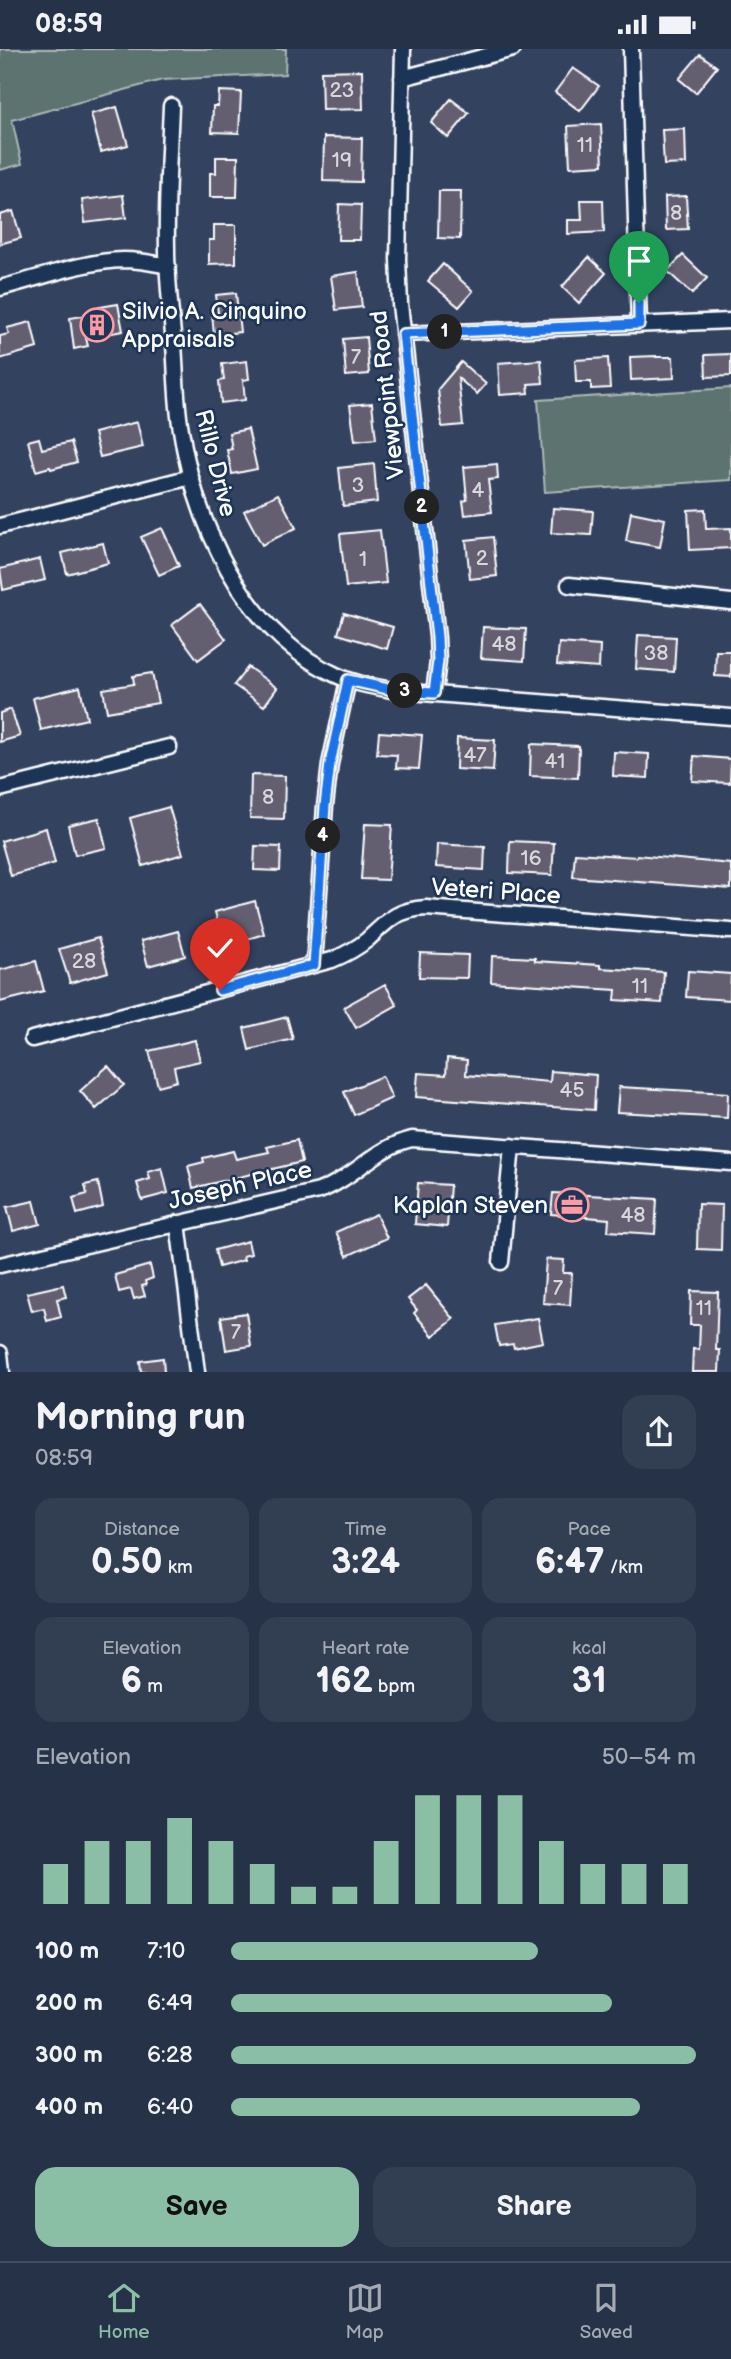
<!DOCTYPE html>
<html lang="en">
<head>
<meta charset="utf-8">
<style>
	:root { --surface:#263247; --page:#323e52; --text:#f1f3f6; --muted:#a4aab4; --line:#424d60; --accent:#8abfa5 }
	body { margin:0; font-family:"Balsamiq Sans",sans-serif; background:var(--page); color:var(--text); height:100vh; display:flex; flex-direction:column; font-size:26px; white-space:nowrap }
	* { box-sizing:border-box; margin:0 }
	p { font-size:23px; color:var(--muted) }
	.icon { flex:none; width:38px; height:38px; fill:none; stroke:currentColor; stroke-width:2; stroke-linecap:round; stroke-linejoin:round }
	.map { position:relative; height:1323px; overflow:hidden }
	.sheet { display:flex; flex-direction:column; background:var(--surface); flex:1 }
	.sheet>* { flex:none }
	.pin { position:absolute; display:grid; place-items:center; width:60px; height:60px; color:#fff; margin:-72px -30px; border-radius:50% 50% 50% 0; rotate:-45deg; box-shadow:0 0 7px #0007 }
	.pin .icon { rotate:45deg }
	.km { position:absolute; width:35px; height:35px; margin:-18px; border-radius:50%; background:#222; color:#fff; font-size:19px; line-height:35px; text-align:center }
	.round { display:grid; place-items:center; flex:none; width:74px; height:74px; border-radius:21px; background:var(--page) }
	.head { display:flex; align-items:center; justify-content:space-between; height:119px; padding:0 35px }
	h1 { font-size:38px; font-weight:700; line-height:52px }
	.stats { display:grid; grid-template-columns:repeat(3,1fr); gap:10px; height:119px; padding:7px 35px }
	.stats div { display:grid; align-content:center; border-radius:18px; background:var(--page); text-align:center }
	.stats b { font-size:35px; font-weight:700 }
	.stats small { font-size:19px; font-weight:400 }
	.stats p { font-size:19px }
	.chart { height:196px; padding:14px 35px }
	.chart p { display:flex; justify-content:space-between }
	.chart svg { width:100%; height:126px; margin-top:7px; stroke:var(--accent); stroke-width:6 }
	.action { display:flex; gap:14px; margin-top:auto; padding:14px 35px }
	.action a { flex:1; height:80px; border-radius:21px; background:var(--accent); color:#111; font-size:28px; font-weight:700; line-height:80px; text-align:center }
	.action a+a { background:var(--page); color:var(--text) }
	ul { padding:0 35px; list-style:none; font-size:23px }
	li { display:grid; grid-template-columns:112px 84px 1fr; align-items:center; height:52px }
	li i { height:18px; border-radius:9px; background:var(--accent) }
	.status { display:flex; justify-content:space-between; align-items:center; height:49px; padding:0 35px; background:var(--surface); direction:ltr }
	.status svg { height:19px; fill:currentColor }
	.tabs { display:flex; justify-content:space-around; align-items:center; height:98px; border-top:2px solid var(--line); background:var(--surface); font-size:19px; color:var(--muted) }
	.tabs a { display:grid; justify-items:center; gap:4px }
	.tabs .selected { color:var(--accent) }
	.map>svg:first-child { display:block }
	.green { fill:#5c736f; stroke:#aeb9b7; stroke-width:2 }
	.building { fill:#645f71; stroke:#fff; stroke-width:2 }
	.lines { fill:none; stroke-linecap:round; stroke-linejoin:round }
	.street-casing { stroke:#fff; stroke-width:19 }
	.street { stroke:#1d3557; stroke-width:14 }
	.route-casing { stroke:#fff; stroke-width:14 }
	.route { stroke:#1a73e8; stroke-width:9 }
	.labels { text-anchor:middle; stroke-width:5; stroke-linejoin:round; paint-order:stroke }
	.number-label { font-size:21px; fill:#d8d7dc }
	.poi-label { font-size:24px; fill:#fff; stroke:#1d3557; text-anchor:start }
	.street-label { font-size:24px; fill:#fff; stroke:#1d3557 }
</style>
</head>
<body>
<div class="status"><b>08:59</b><svg viewBox="0 0 49 12"><path d="M0 12V9h3v3zM5 12V6h3v6zM10 12V3h3v9zM15 12V0h3v12zM26 1h20v11H26zM47 4h2v5h-2z"/></svg></div>
<div class="map">
<svg width="731" height="1323" viewBox="0 0 731 1323">
	<rect width="100%" height="100%" fill="#32425f"/>
	<filter id="ink" filterUnits="userSpaceOnUse"><feTurbulence type="fractalNoise" baseFrequency=".0143" numOctaves="2"/><feDisplacementMap in="SourceGraphic" scale="14" xChannelSelector="R" yChannelSelector="G"/><feConvolveMatrix kernelMatrix="1 2 1 2 8 2 1 2 1" color-interpolation-filters="sRGB"/></filter>
	<g filter="url(#ink)">
		<!-- green -->
		<path class="green" d="M 0,0 L 286,0 L 285,25 L 162,31 L 12,71 L 22,115 L 0,121 Z
			M 731,339 L 731,431 L 545,443 L 538,351 Z"/>
		<!-- building -->
		<path class="building" d="M 700,5 L 717,18 L 696,44 L 679,30 Z
			M 573,19 L 599,37 L 580,62 L 555,43 Z
			M 362,21 L 363,60 L 322,61 L 321,22 Z
			M 219,42 L 241,43 L 239,84 L 212,83 L 213,57 L 218,57 Z
			M 451,50 L 469,64 L 448,89 L 431,74 Z
			M 117,58 L 128,96 L 101,103 L 91,65 Z
			M 601,75 L 603,116 L 570,118 L 568,77 Z
			M 685,80 L 686,115 L 664,116 L 662,81 Z
			M 324,88 L 362,89 L 361,133 L 323,132 Z
			M 216,108 L 238,108 L 237,148 L 210,148 L 210,124 L 216,124 Z
			M 439,142 L 461,142 L 460,190 L 438,189 Z
			M 123,146 L 126,169 L 85,174 L 82,151 Z
			M 686,147 L 688,180 L 666,181 L 665,148 Z
			M 581,151 L 603,151 L 604,183 L 568,185 L 568,171 L 582,171 Z
			M 339,155 L 361,156 L 360,191 L 338,191 Z
			M 13,162 L 21,189 L 0,195 L 0,166 Z
			M 214,176 L 236,176 L 236,214 L 209,215 L 209,191 L 214,191 Z
			M 683,206 L 707,229 L 692,245 L 667,222 Z
			M 589,208 L 606,224 L 579,254 L 562,238 Z
			M 443,215 L 473,242 L 459,258 L 428,232 Z
			M 358,223 L 362,258 L 336,261 L 331,227 Z
			M 236,244 L 240,283 L 214,286 L 212,264 L 218,264 L 216,246 Z
			M 118,255 L 123,282 L 86,289 L 88,297 L 74,300 L 70,269 L 95,265 L 94,259 Z
			M 31,273 L 37,299 L 0,310 L 0,287 L 9,285 L 7,279 Z
			M 366,288 L 369,325 L 346,327 L 343,290 Z
			M 731,305 L 731,327 L 706,328 L 705,306 Z
			M 656,307 L 656,308 L 673,308 L 674,329 L 631,331 L 630,308 Z
			M 608,309 L 610,339 L 591,340 L 591,333 L 576,333 L 575,311 Z
			M 541,311 L 543,334 L 528,335 L 529,344 L 500,346 L 498,314 Z
			M 247,312 L 249,330 L 243,331 L 245,351 L 221,354 L 219,332 L 224,331 L 222,315 Z
			M 461,313 L 486,335 L 477,345 L 458,329 L 463,376 L 442,378 L 438,340 Z
			M 372,354 L 376,390 L 355,392 L 350,356 Z
			M 137,373 L 143,398 L 100,408 L 94,384 Z
			M 248,380 L 257,420 L 232,425 L 227,401 L 232,400 L 229,384 Z
			M 39,389 L 42,400 L 71,393 L 77,413 L 51,420 L 50,418 L 36,422 L 28,392 Z
			M 374,415 L 377,453 L 343,457 L 339,419 Z
			M 497,415 L 498,430 L 488,431 L 492,463 L 465,466 L 463,452 L 467,451 L 464,418 Z
			M 278,445 L 296,479 L 262,496 L 244,462 Z
			M 553,459 L 593,462 L 591,486 L 551,484 Z
			M 705,460 L 706,480 L 731,479 L 731,499 L 690,501 L 688,461 Z
			M 631,463 L 665,470 L 660,498 L 626,492 Z
			M 162,479 L 179,517 L 159,526 L 141,488 Z
			M 380,481 L 386,534 L 346,538 L 340,485 Z
			M 493,488 L 497,527 L 470,530 L 466,491 Z
			M 103,494 L 108,514 L 67,525 L 62,504 Z
			M 40,510 L 45,531 L 3,541 L 0,520 Z
			M 200,555 L 226,590 L 198,611 L 172,576 Z
			M 344,564 L 393,578 L 387,600 L 338,585 Z
			M 483,578 L 526,580 L 524,612 L 481,609 Z
			M 638,586 L 676,588 L 674,623 L 636,620 Z
			M 559,594 L 600,597 L 599,619 L 557,616 Z
			M 716,602 L 731,602 L 731,628 L 715,627 Z
			M 248,618 L 277,639 L 264,657 L 234,636 Z
			M 152,624 L 158,654 L 107,663 L 103,640 L 134,635 L 133,627 Z
			M 80,638 L 87,670 L 41,681 L 33,649 Z
			M 11,660 L 20,687 L 0,693 L 0,664 Z
			M 379,683 L 422,686 L 419,720 L 396,719 L 397,706 L 377,705 Z
			M 457,689 L 495,691 L 493,722 L 456,720 Z
			M 531,695 L 579,697 L 578,729 L 530,727 Z
			M 614,703 L 649,705 L 648,729 L 613,727 Z
			M 694,707 L 731,710 L 730,734 L 692,732 Z
			M 251,726 L 285,727 L 284,770 L 250,769 Z
			M 169,758 L 183,805 L 143,817 L 130,769 Z
			M 99,769 L 106,799 L 75,806 L 68,776 Z
			M 365,775 L 392,776 L 388,831 L 361,830 Z
			M 46,779 L 55,814 L 11,827 L 1,792 Z
			M 510,792 L 554,794 L 552,826 L 509,824 Z
			M 437,795 L 485,798 L 484,821 L 436,818 Z
			M 255,797 L 281,798 L 280,822 L 254,821 Z
			M 575,804 L 637,808 L 637,806 L 731,815 L 731,840 L 573,828 Z
			M 255,852 L 264,885 L 224,897 L 215,863 Z
			M 178,882 L 185,907 L 148,917 L 141,892 Z
			M 98,889 L 108,923 L 70,934 L 59,900 Z
			M 420,904 L 468,906 L 467,929 L 419,928 Z
			M 492,907 L 535,909 L 535,912 L 600,916 L 600,919 L 664,923 L 662,954 L 615,951 L 616,941 L 491,933 Z
			M 36,912 L 44,942 L 0,953 L 0,921 Z
			M 688,922 L 731,925 L 730,951 L 686,948 Z
			M 385,935 L 397,956 L 356,979 L 344,958 Z
			M 287,968 L 293,990 L 249,1001 L 244,979 Z
			M 195,991 L 200,1012 L 174,1018 L 177,1032 L 158,1037 L 149,1002 Z
			M 447,1009 L 467,1011 L 466,1026 L 550,1033 L 551,1022 L 596,1026 L 594,1061 L 416,1048 L 418,1024 L 446,1026 Z
			M 108,1017 L 124,1036 L 96,1060 L 80,1042 Z
			M 382,1027 L 392,1049 L 354,1066 L 344,1043 Z
			M 619,1038 L 728,1044 L 727,1069 L 617,1063 Z
			M 297,1091 L 302,1113 L 193,1139 L 188,1117 L 204,1113 L 203,1109 L 233,1102 L 236,1110 L 269,1103 L 267,1098 Z
			M 162,1119 L 168,1144 L 142,1151 L 137,1134 L 150,1130 L 148,1123 Z
			M 98,1133 L 103,1158 L 77,1165 L 73,1149 L 87,1145 L 85,1136 Z
			M 418,1134 L 450,1136 L 447,1178 L 415,1175 Z
			M 553,1144 L 657,1150 L 655,1185 L 608,1182 L 609,1170 L 551,1165 Z
			M 34,1152 L 40,1175 L 13,1182 L 7,1158 Z
			M 698,1155 L 722,1156 L 721,1201 L 697,1200 Z
			M 376,1165 L 387,1189 L 347,1207 L 336,1183 Z
			M 248,1192 L 251,1205 L 243,1207 L 244,1211 L 219,1218 L 215,1201 Z
			M 546,1210 L 564,1211 L 563,1224 L 572,1224 L 570,1256 L 543,1254 Z
			M 150,1216 L 153,1229 L 145,1232 L 146,1236 L 142,1237 L 145,1247 L 134,1250 L 131,1240 L 119,1243 L 115,1226 Z
			M 63,1236 L 66,1248 L 57,1250 L 61,1268 L 47,1272 L 44,1259 L 32,1262 L 27,1244 Z
			M 426,1236 L 454,1270 L 433,1287 L 414,1264 L 417,1261 L 408,1250 Z
			M 691,1242 L 718,1243 L 716,1301 L 720,1301 L 719,1323 L 692,1323 L 693,1300 L 699,1301 L 700,1276 L 690,1276 Z
			M 246,1264 L 251,1297 L 226,1301 L 221,1268 Z
			M 538,1269 L 543,1293 L 514,1299 L 513,1295 L 499,1297 L 495,1276 Z
			M 163,1309 L 164,1323 L 141,1323 L 140,1312 Z"/>
		<g class="lines">
			<defs>
				<path id="street" d="M 403,0 L 398,210 L 400,255 L 437,588 L 438,612 L 434,644
					M 631,0 L 639,276
					M 402,29 L 513,0
					M 171,57 C 169,105 166,153 167,200 C 167,232 171,264 174,295 C 176,322 176,349 180,375 C 194,471 242,583 336,626 C 355,635 376,638 397,642 L 731,668
					M 0,239 C 40,229 83,212 124,211 C 139,211 153,214 168,217
					M 403,285 L 731,272
					M 0,477 L 191,428
					M 569,536 L 731,553
					M 0,740 L 169,698
					M 314,916 L 325,757 L 330,715 L 348,631
					M 32,990 L 332,911 C 344,906 356,900 367,891 C 388,872 395,861 426,859 L 731,882
					M 178,1174 L 197,1323
					M 501,1213 L 512,1097
					M 0,1216 L 319,1142 C 354,1129 376,1098 412,1090 L 731,1114
					M 0,1304 L 2,1323"/>
			</defs>
			<!-- street casing -->
			<use href="#street" class="street-casing"/>
			<!-- street -->
			<use href="#street" class="street"/>
		</g>
	</g>
	<g class="lines" filter="url(#ink)">
		<defs>
			<path id="route" d="M 220,941 L 314,916 L 325,757 L 330,715 L 348,631 L 397,642 L 434,644 L 438,612 L 437,588 L 403,285 L 639,275 L 639,254"/>
		</defs>
		<!-- route casing -->
		<use href="#route" class="route-casing"/>
		<!-- route -->
		<use href="#route" class="route"/>
	</g>
	<!-- icons -->
	<defs>
		<symbol id="building-ring" viewBox="-11 -11 22 22"><circle r="9.5" fill="#1d3557" stroke="#ff9aa2" stroke-width="1.5"/><path d="M-4-6H4V6H1V3H-1V6H-4ZM-2.5-4.3h1.7v1.8h-1.7ZM.8-4.3h1.7v1.8H.8ZM-2.5-1h1.7V.8h-1.7ZM.8-1h1.7V.8H.8Z" fill="#ff9aa2"/></symbol>
		<symbol id="office-ring" viewBox="-11 -11 22 22"><circle r="9.5" fill="#1d3557" stroke="#ff9aa2" stroke-width="1.5"/><path d="M-6-3h4V-5.5h4V-3h4V5H-6ZM-1-4.5V-3h2v-1.5ZM-6 0V1H6V0Z" fill="#ff9aa2"/></symbol>
	</defs>
	<g fill-rule="evenodd">
		<use href="#building-ring" x="78" y="257" width="38" height="38"/>
		<use href="#office-ring" x="553" y="1137" width="38" height="38"/>
	</g>
	<g class="labels">
		<!-- number labels -->
		<g class="number-label">
			<text x="342" y="48">23</text>
			<text x="585" y="103">11</text>
			<text x="342" y="118">19</text>
			<text x="676" y="171">8</text>
			<text x="356" y="315">7</text>
			<text x="358" y="443">3</text>
			<text x="478" y="448">4</text>
			<text x="482" y="516">2</text>
			<text x="363" y="517">1</text>
			<text x="504" y="602">48</text>
			<text x="656" y="611">38</text>
			<text x="475" y="713">47</text>
			<text x="555" y="719">41</text>
			<text x="268" y="755">8</text>
			<text x="531" y="816">16</text>
			<text x="84" y="919">28</text>
			<text x="640" y="944">11</text>
			<text x="572" y="1048">45</text>
			<text x="633" y="1173">48</text>
			<text x="558" y="1246">7</text>
			<text x="704" y="1266">11</text>
			<text x="236" y="1290">7</text>
		</g>
		<!-- poi labels -->
		<g class="poi-label">
			<text x="122" y="270">Silvio A. Cinquino<tspan x="122" dy="28">Appraisals</tspan></text>
			<text x="548" y="1164" text-anchor="end">Kaplan Steven</text>
		</g>
		<!-- street labels -->
		<g class="street-label">
			<text transform="translate(387 346) rotate(-96)" y="8">Viewpoint Road</text>
			<text transform="translate(216 414) rotate(76)" y="8">Rillo Drive</text>
			<text transform="translate(496 842) rotate(4)" y="8">Veteri Place</text>
			<text transform="translate(240 1136) rotate(-13)" y="8">Joseph Place</text>
		</g>
	</g>
</svg>
<div class="pin" style="left:639px;top:254px;background:#1e9e55"><svg class="icon" aria-label="arrive" viewBox="0 0 24 24"><path d="M6 21V4h12l-3 4 3 4H6"/></svg></div>
<div class="pin" style="left:220px;top:941px;background:#d93025"><svg class="icon" aria-label="check" viewBox="0 0 24 24"><path d="M5 12l5 5 9-10"/></svg></div>
<b class="km" style="left:445px;top:283px">1</b>
<b class="km" style="left:422px;top:458px">2</b>
<b class="km" style="left:405px;top:642px">3</b>
<b class="km" style="left:323px;top:787px">4</b>
</div>
<section class="sheet">
<div class="head"><div><h1>Morning run</h1><p>08:59</p></div><a class="round"><svg class="icon" aria-label="share" viewBox="0 0 24 24"><path d="M12 15V3M7 8l5-5 5 5M5 13v7h14v-7"/></svg></a></div>
<div class="stats">
<div><p>Distance</p><b>0.50<small> km</small></b></div>
<div><p>Time</p><b>3:24</b></div>
<div><p>Pace</p><b>6:47<small> /km</small></b></div>
</div>
<div class="stats">
<div><p>Elevation</p><b>6<small> m</small></b></div>
<div><p>Heart rate</p><b>162<small> bpm</small></b></div>
<div><p>kcal</p><b>31</b></div>
</div>
<div class="chart"><p><span>Elevation</span>50–54 m</p>
<svg viewBox="0 0 160 44" preserveAspectRatio="none"><path d="M5 44V30M15 44V22M25 44V22M35 44V14M45 44V22M55 44V30M65 44V38M75 44V38M85 44V22M95 44V6M105 44V6M115 44V6M125 44V22M135 44V30M145 44V30M155 44V30"/></svg>
</div>
<ul>
<li><b>100 m</b>7:10<i style="width:66%"></i></li>
<li><b>200 m</b>6:49<i style="width:82%"></i></li>
<li><b>300 m</b>6:28<i style="width:100%"></i></li>
<li><b>400 m</b>6:40<i style="width:88%"></i></li>
</ul>
<div class="action"><a>Save</a><a>Share</a></div>
</section>
<nav class="tabs">
<a class="selected"><svg class="icon" aria-label="home" viewBox="0 0 24 24"><path d="M3 11l9-7 9 7M6 9v11h12V9"/></svg>Home</a>
<a><svg class="icon" aria-label="map" viewBox="0 0 24 24"><path d="M3 6l6-2 6 2 6-2v14l-6 2-6-2-6 2zM9 4v14M15 6v14"/></svg>Map</a>
<a><svg class="icon" aria-label="saved" viewBox="0 0 24 24"><path d="M7 4h10v16l-5-4-5 4z"/></svg>Saved</a>
</nav>
</body>
</html>
